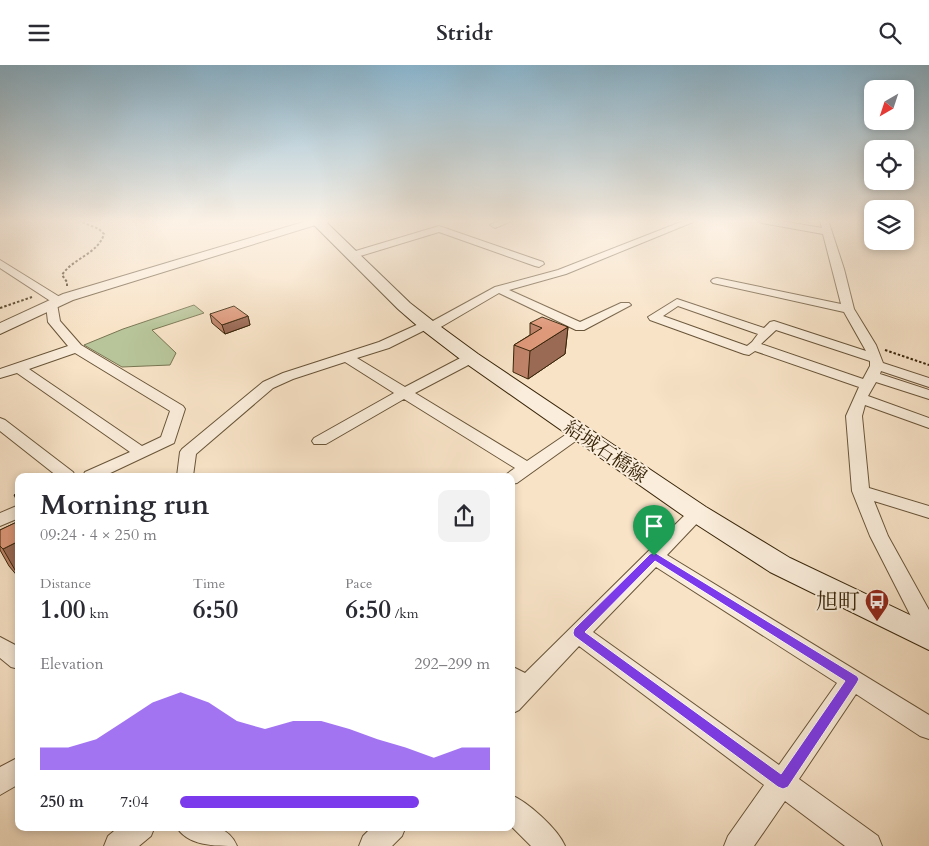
<!DOCTYPE html>
<html lang="en">
<head>
<meta charset="utf-8">
<style>
	:root { --surface:#fff; --page:#f2f2f3; --text:#2b2b33; --muted:#7c7c81; --accent:#7c3aed }
	body { margin:0; font-family:Cardo,"Noto Serif JP",serif; background:var(--page); color:var(--text); height:100vh; display:flex; flex-direction:column; font-size:19px; white-space:nowrap }
	* { box-sizing:border-box; margin:0 }
	p { font-size:16px; color:var(--muted) }
	.icon { flex:none; width:28px; height:28px; fill:none; stroke:currentColor; stroke-width:2; stroke-linecap:round; stroke-linejoin:round }
	.map { position:relative; flex:1; overflow:hidden }
	.panel { position:absolute; left:15px; top:408px; width:500px; height:358px; display:flex; flex-direction:column; background:var(--surface); border-radius:10px; box-shadow:0 2px 8px #0003 }
	.panel>* { flex:none }
	.needle { width:32px; rotate:219deg }
	.tools { position:absolute; left:864px; top:15px; display:grid; gap:10px }
	.tools a { display:grid; place-items:center; width:50px; height:50px; border-radius:10px; background:var(--surface); box-shadow:0 2px 8px #0003; font-size:25px }
	.pin { position:absolute; display:grid; place-items:center; width:42px; height:42px; color:#fff; margin:-51px -21px; border-radius:50% 50% 50% 0; rotate:-45deg; box-shadow:0 0 5px #0007 }
	.pin .icon { rotate:45deg }
	.round { display:grid; place-items:center; flex:none; width:52px; height:52px; border-radius:10px; background:var(--page) }
	.summary { display:flex; align-items:center; justify-content:space-between; height:85px; padding:0 25px }
	h1 { font-size:28px; font-weight:600; line-height:38px }
	.stats { display:grid; grid-template-columns:repeat(3,1fr); gap:8px; height:85px; padding:5px 25px }
	.stats div { display:grid; align-content:center }
	.stats b { font-size:25px; font-weight:600 }
	.stats small { font-size:14px; font-weight:400 }
	.stats p { font-size:14px }
	.chart { height:140px; padding:10px 25px }
	.chart p { display:flex; justify-content:space-between }
	.chart svg { width:100%; height:90px; margin-top:5px; fill:var(--accent); opacity:.7 }
	ul { padding:0 25px; list-style:none; font-size:16px }
	li { display:grid; grid-template-columns:80px 60px 1fr; align-items:center; height:38px }
	li i { height:12px; border-radius:6px; background:var(--accent) }
	header { display:flex; justify-content:space-between; align-items:center; height:65px; padding:0 25px; background:var(--surface); font-size:22px; font-weight:600 }
	.map>svg:first-child { display:block }
	.green { fill:#b8c59a; stroke:#787552 }
	.lines { fill:none; stroke-linecap:round; stroke-linejoin:round }
	.minor-casing { stroke:#685438; stroke-width:2 }
	.tertiary-casing { stroke:#685438; stroke-width:2 }
	.secondary-casing { stroke:#382509; stroke-width:2 }
	.path { stroke:#382509; stroke-width:2; stroke-dasharray:2.5 2; stroke-linecap:butt }
	.minor { fill:#faeddb; fill-rule:evenodd }
	.tertiary { fill:#faeddb; fill-rule:evenodd }
	.secondary { fill:#faeddb; fill-rule:evenodd }
	.wall { fill:#bf8369; stroke:#382509 }
	.shaded-wall { fill:#9b6a55; stroke:#382509 }
	.building { fill:#de987a; stroke:#382509 }
	.route { fill:#7c3aed; stroke:#fff; fill-rule:evenodd }
	.labels { text-anchor:middle; stroke-width:4; stroke-linejoin:round; paint-order:stroke }
	.street-label { font-size:19px; fill:#382509; stroke:#faeddb }
	.near-poi-label { font-size:22px; fill:#382509; stroke:#faeddb; text-anchor:end }
</style>
</head>
<body>
<header><svg class="icon" aria-label="menu" viewBox="0 0 24 24"><path d="M4 6h16M4 12h16M4 18h16"/></svg>Stridr<svg class="icon" aria-label="search" viewBox="0 0 24 24"><circle cx="10" cy="10" r="6"/><path d="M15 15l6 6"/></svg></header>
<div class="map">
<svg width="929" height="781" viewBox="0 0 929 781">
	<rect width="100%" height="100%" fill="#f8e3c7"/>
	<filter id="stains"><feTurbulence type="fractalNoise" baseFrequency=".004" numOctaves="4"/><feColorMatrix values="0 0 0 0 .2 0 0 0 0 .09 0 0 0 0 .02 0 0 0 .5 -.17"/></filter>
	<radialGradient id="worn" r=".72"><stop offset=".6" stop-color="#630" stop-opacity="0"/><stop offset="1" stop-color="#630" stop-opacity=".3"/></radialGradient>
	<!-- green -->
	<path class="green" d="M 194,240 L 204,248 L 152,265 L 176,288 L 170,300 L 122,302 L 84,280 L 123,264 Z"/>
	<g class="lines">
		<defs>
			<path id="minor" d="M 501,155 L 514,155 L 495,163 L 490,160 Z
				M 686,155 L 698,155 L 566,209 L 509,225 L 580,257 L 621,238 L 629,238 L 631,240 L 584,265 L 576,265 L 499,228 L 434,266 L 425,265 L 389,283 L 357,293 L 405,322 L 466,290 L 476,290 L 478,293 L 476,296 L 415,328 L 527,396 L 574,364 L 584,364 L 587,367 L 584,370 L 517,418 L 511,419 L 511,411 L 504,411 L 515,403 L 404,334 L 326,379 L 314,379 L 312,376 L 314,373 L 394,328 L 345,297 L 293,314 L 273,323 L 196,389 L 193,411 L 177,411 L 180,387 L 182,384 L 263,317 L 283,308 L 379,277 L 423,257 L 431,257 L 495,222 L 558,205 Z
				M 757,155 L 775,155 L 822,163 L 820,155 L 828,155 L 844,204 L 854,244 L 876,280 L 883,298 L 929,313 L 929,322 L 881,306 L 880,309 L 929,325 L 929,334 L 876,317 L 868,331 L 929,353 L 929,363 L 865,340 L 862,351 L 869,423 L 929,441 L 929,453 L 874,436 L 888,471 L 929,545 L 929,574 L 921,571 L 870,471 L 852,426 L 846,351 L 859,322 L 755,286 L 749,290 L 744,289 L 650,255 L 648,252 L 677,234 L 764,263 L 770,257 L 774,256 L 866,286 L 844,247 L 713,218 L 711,216 L 713,214 L 717,213 L 841,239 L 823,169 L 762,158 ZM 678,241 L 758,269 L 752,277 L 747,281 L 663,251 ZM 776,265 L 870,296 L 870,301 L 863,314 L 761,279 Z
				M 439,161 L 543,197 L 544,199 L 539,202 L 535,201 L 439,167 L 357,192 L 349,192 L 348,190 L 349,188 Z
				M 0,195 L 63,234 L 65,236 L 63,238 L 57,239 L 60,256 L 81,280 L 183,341 L 185,344 L 174,378 L 104,411 L 83,411 L 85,407 L 130,387 L 17,308 L 0,313 L 0,304 L 68,281 L 48,257 L 46,240 L 52,237 L 0,203 ZM 75,288 L 170,346 L 161,372 L 142,381 L 29,304 Z
				M 0,353 L 5,355 L 73,407 L 75,411 L 57,411 L 0,366 Z
				M 19,440 L 19,453 L 0,461 L 0,448 Z
				M 697,442 L 703,444 L 706,448 L 703,452 L 667,490 L 929,650 L 929,674 L 920,671 L 856,629 L 799,714 L 878,771 L 882,781 L 845,781 L 785,736 L 754,781 L 724,781 L 728,771 L 764,720 L 579,581 L 519,645 L 511,649 L 511,601 L 525,608 L 691,444 ZM 656,502 L 837,618 L 779,700 L 593,567 Z
				M 0,572 L 19,582 L 19,604 L 11,602 L 0,593 Z
				M 19,692 L 19,719 L 0,730 L 0,702 Z
				M 511,730 C 528,737 558,764 565,781 L 531,781 L 511,761 Z
				M 120,761 L 155,761 L 151,771 L 139,781 L 104,781 L 108,771 Z
				M 176,761 C 199,761 227,756 237,781 C 214,781 187,781 176,761 Z
				M 373,761 L 406,761 L 402,771 L 392,781 L 359,781 L 363,771 Z"/>
			<path id="tertiary" d="M 310,155 L 324,156 L 322,158 L 73,235 L 0,269 L 0,258 L 63,229 Z"/>
			<path id="secondary" d="M 313,155 L 329,155 L 327,158 L 410,238 L 433,256 L 478,289 L 706,442 L 790,493 L 929,559 L 929,585 L 770,507 L 688,454 L 464,297 L 421,264 L 398,244 L 313,159 Z"/>
		</defs>
		<!-- minor casing -->
		<use href="#minor" class="minor-casing"/>
		<!-- tertiary casing -->
		<use href="#tertiary" class="tertiary-casing"/>
		<!-- secondary casing -->
		<use href="#secondary" class="secondary-casing"/>
		<!-- path -->
		<path class="path" d="M 67,221 L 67,217 L 62,210 C 73,193 98,189 104,169 L 99,164 L 77,155
			M 0,243 L 32,232
			M 885,285 L 929,300"/>
		<!-- minor -->
		<use href="#minor" class="minor"/>
		<!-- tertiary -->
		<use href="#tertiary" class="tertiary"/>
		<!-- secondary -->
		<use href="#secondary" class="secondary"/>
	</g>
	<!-- wall -->
	<path class="wall" d="M 210,249 L 248,251 L 250,260 L 225,269 L 212,258 Z
		M 530,258 L 568,262 L 565,289 L 528,314 L 513,307 L 514,280 L 530,270 Z
		M 19,427 L 19,440 L 14,430 Z
		M 19,456 L 19,513 L 9,501 L 0,485 L 0,465 Z"/>
	<!-- shaded-wall -->
	<path class="shaded-wall" d="M 248,251 L 250,260 L 225,269 L 222,260 Z
		M 568,262 L 565,289 L 528,314 L 530,286 Z
		M 19,476 L 19,512 L 3,484 Z"/>
	<!-- building -->
	<path class="building" d="M 234,241 L 248,251 L 222,260 L 210,249 Z
		M 542,252 L 568,262 L 530,286 L 514,280 L 542,263 L 530,258 Z
		M 19,427 L 19,435 L 14,430 Z
		M 19,456 L 19,476 L 3,484 L 0,481 L 0,465 Z"/>
	<!-- sky -->
	<linearGradient id="sky" x2="0" y2="1"><stop stop-color="#8ab8d3"/><stop offset="0.59" stop-color="#fcf2e6"/><stop offset="1" stop-color="#fcf2e6" stop-opacity="0"/></linearGradient>
	<rect width="929" height="264" fill="url(#sky)"/>
	<!-- route -->
	<path class="route" d="M 654,487 L 857,611 L 859,614 L 857,618 L 788,722 L 783,724 L 778,722 L 574,571 L 573,568 L 574,564 L 650,489 ZM 655,496 L 845,616 L 781,709 L 585,567 Z"/>
	<!-- icons -->
	<defs>
		<symbol id="bus-pin" viewBox="-11 -11 22 30"><path d="M0 17L-7.5 6A9.5 9.5 0 1 1 7.5 6Z" fill="#8f2418" stroke="#faeddb"/><path d="M-5-6H5V4H4V6H2V4H-2V6H-4V4H-5ZM-3.5-4V0h7V-4ZM-3.5 1.2v1.5H-2V1.2ZM2 1.2v1.5H3.5V1.2Z" fill="#fff"/></symbol>
	</defs>
	<g fill-rule="evenodd">
		<use href="#bus-pin" x="863" y="522" width="28" height="38"/>
	</g>
	<g class="labels">
		<!-- street labels -->
		<g class="street-label">
			<text transform="translate(606 386) rotate(34)" y="7">結城石橋線</text>
		</g>
		<!-- near-poi labels -->
		<g class="near-poi-label">
			<text x="860" y="544">旭町</text>
		</g>
	</g>
	<rect width="100%" height="100%" filter="url(#stains)"/>
	<rect width="100%" height="100%" fill="url(#worn)"/>
</svg>
<div class="tools">
<a><svg class="needle" viewBox="-14 -14 28 28"><path d="M0-13l5 13h-10z" fill="#e53935"/><path d="M0 13l5-13h-10z" fill="#7c7c81"/></svg></a>
<a><svg class="icon" aria-label="locate" viewBox="0 0 24 24"><circle cx="12" cy="12" r="6"/><path d="M12 2v4M12 18v4M2 12h4M18 12h4"/></svg></a>
<a><svg class="icon" aria-label="layers" viewBox="0 0 24 24"><path d="M12 4l9 5-9 5-9-5zM3 14l9 5 9-5"/></svg></a>
</div>
<div class="pin" style="left:654px;top:491px;background:#1e9e55"><svg class="icon" aria-label="arrive" viewBox="0 0 24 24"><path d="M6 21V4h12l-3 4 3 4H6"/></svg></div>
<section class="panel">
<div class="summary"><div><h1>Morning run</h1><p>09:24 · 4 × 250 m</p></div><a class="round"><svg class="icon" aria-label="share" viewBox="0 0 24 24"><path d="M12 15V3M7 8l5-5 5 5M5 13v7h14v-7"/></svg></a></div>
<div class="stats">
<div><p>Distance</p><b>1.00<small> km</small></b></div>
<div><p>Time</p><b>6:50</b></div>
<div><p>Pace</p><b>6:50<small> /km</small></b></div>
</div>
<div class="chart"><p><span>Elevation</span>292–299 m</p>
<svg viewBox="0 0 160 44" preserveAspectRatio="none"><path d="M0 44V33L10 33L20 29L30 20L40 11L50 6L60 11L70 20L80 24L90 20L100 20L110 24L120 29L130 33L140 38L150 33L160 33V44z"/></svg>
</div>
<ul>
<li><b>250 m</b>7:04<i style="width:77%"></i></li>
</ul>
</section>
</div>
</body>
</html>
